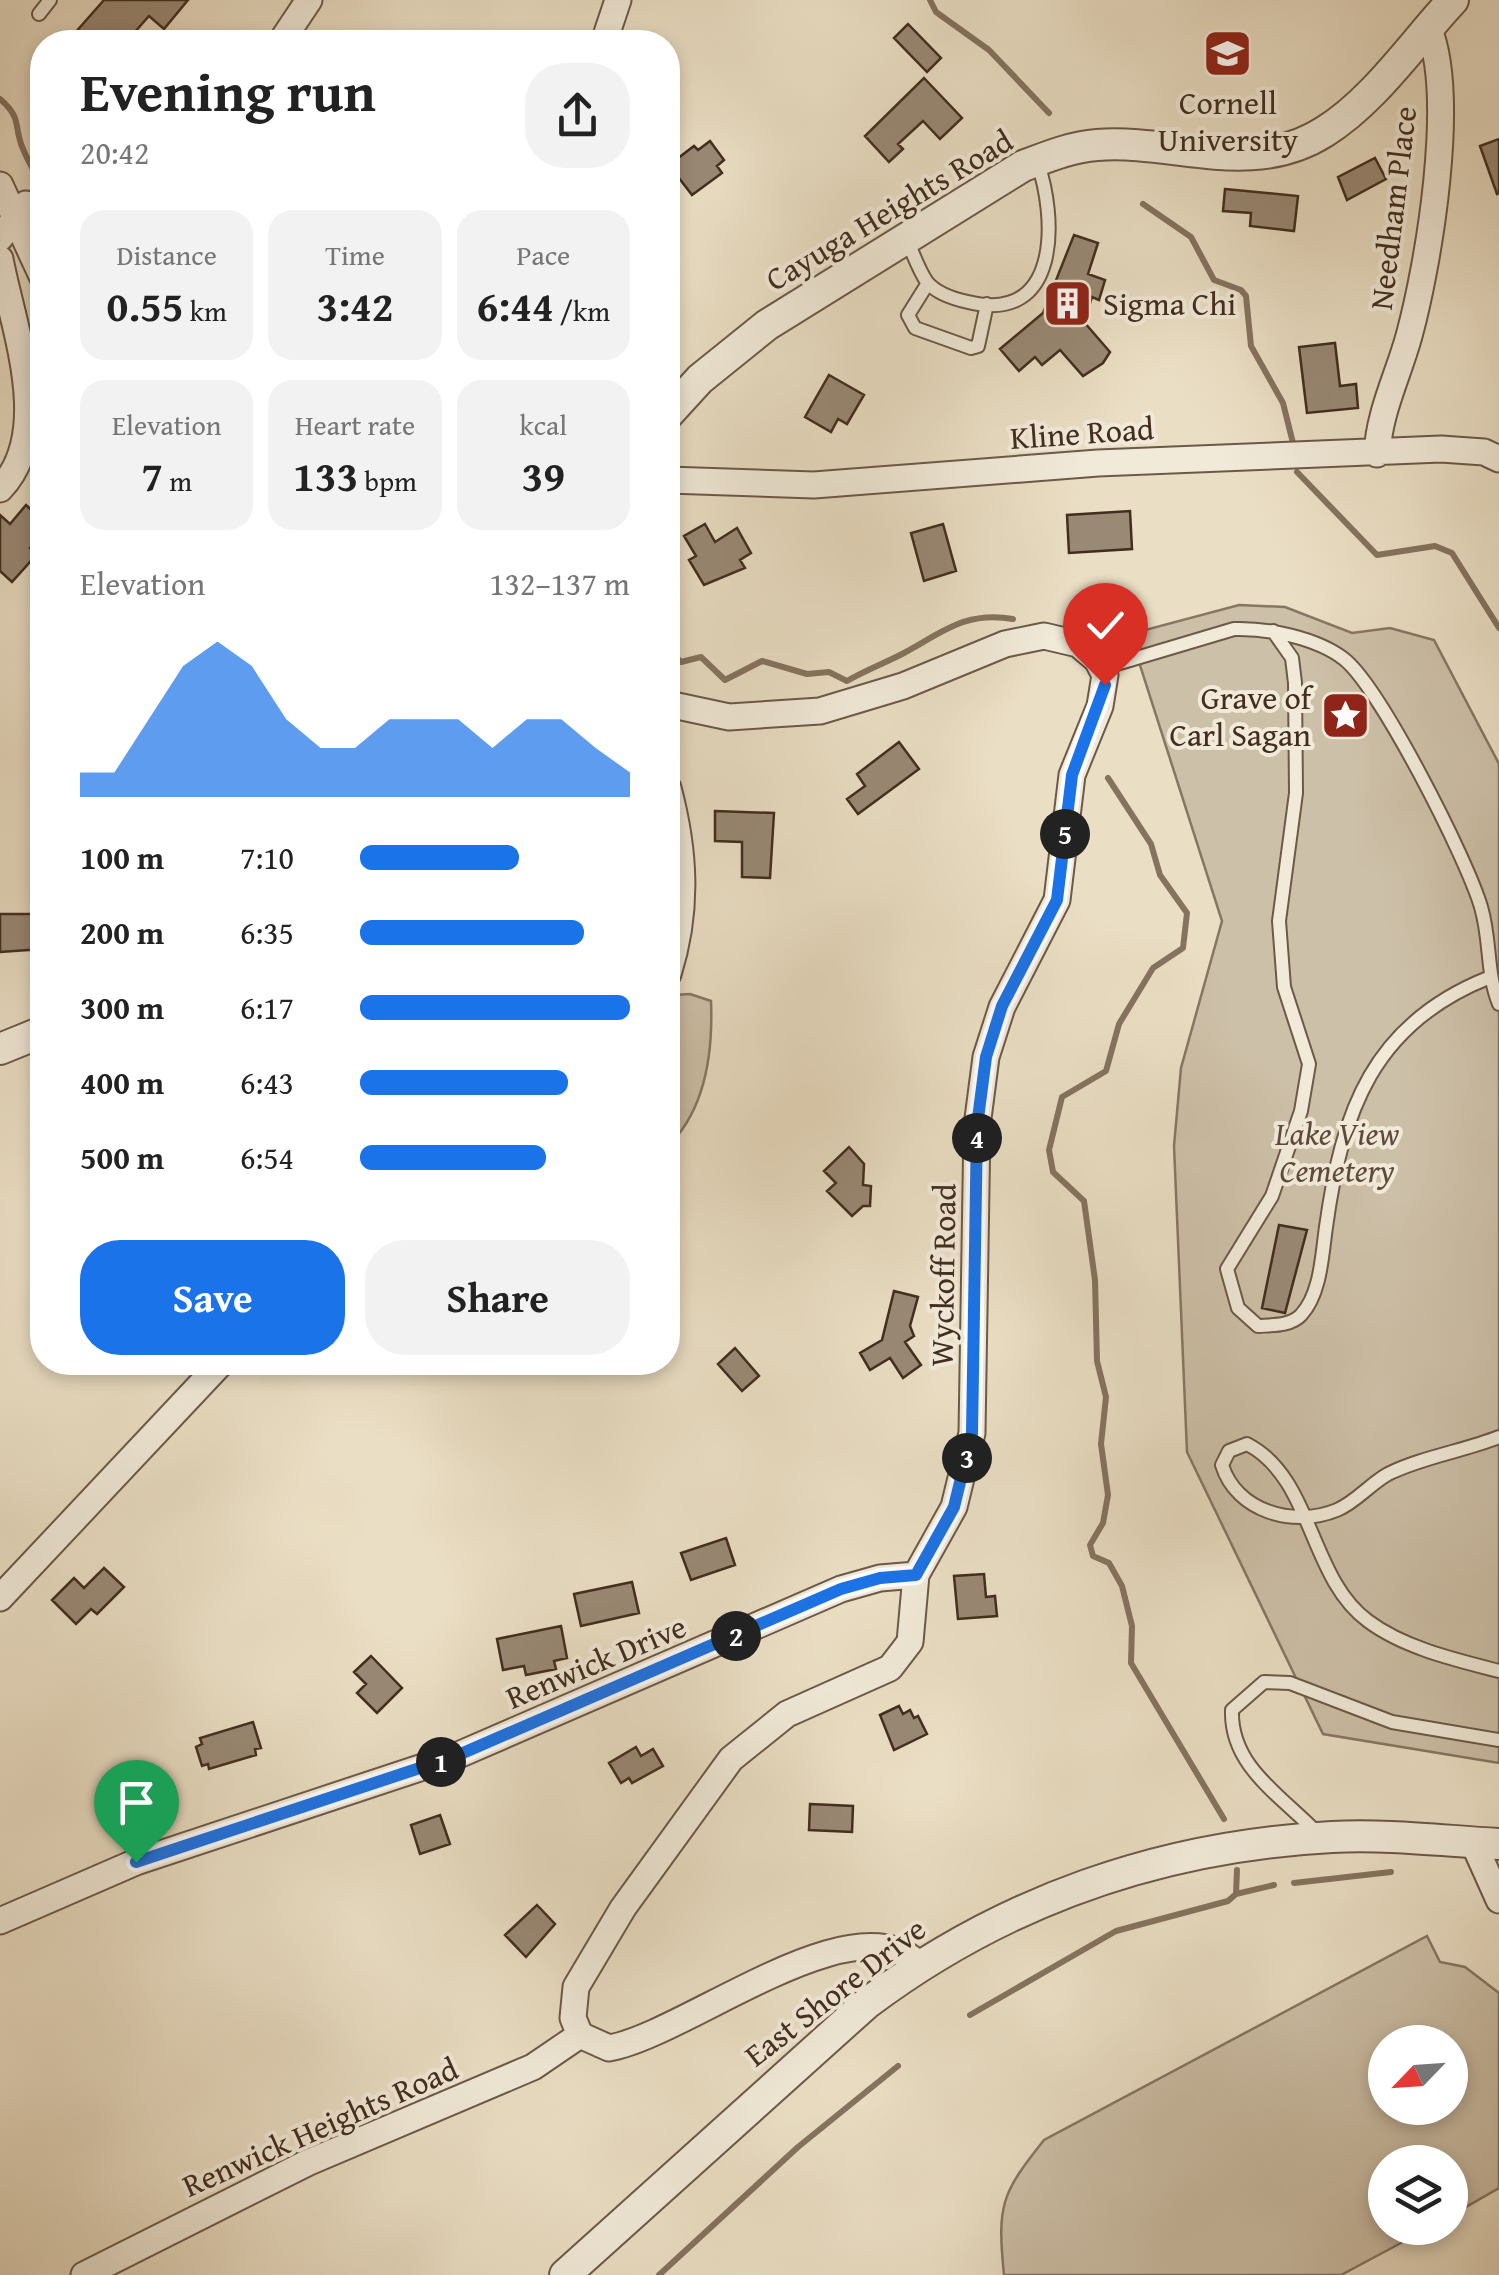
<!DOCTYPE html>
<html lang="en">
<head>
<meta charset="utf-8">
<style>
	:root { --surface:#fff; --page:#f2f2f2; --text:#222; --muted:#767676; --accent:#1a73e8 }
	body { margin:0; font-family:"Gentium Book Plus",serif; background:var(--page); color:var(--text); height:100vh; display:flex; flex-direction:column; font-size:38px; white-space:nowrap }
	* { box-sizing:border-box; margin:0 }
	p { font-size:32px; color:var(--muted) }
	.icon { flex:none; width:55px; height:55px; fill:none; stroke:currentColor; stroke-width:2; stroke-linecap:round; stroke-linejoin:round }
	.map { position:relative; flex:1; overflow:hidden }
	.sheet { position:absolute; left:30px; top:30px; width:650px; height:1345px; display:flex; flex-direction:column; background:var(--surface); border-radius:40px; box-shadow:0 5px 15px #0003 }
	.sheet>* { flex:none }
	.needle { width:65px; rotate:245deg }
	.fabs { position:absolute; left:1368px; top:2025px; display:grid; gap:20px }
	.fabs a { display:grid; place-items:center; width:100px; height:100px; border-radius:50%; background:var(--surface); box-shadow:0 5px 15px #0003; font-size:50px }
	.pin { position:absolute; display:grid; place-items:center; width:85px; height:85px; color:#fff; margin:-102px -42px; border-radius:50% 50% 50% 0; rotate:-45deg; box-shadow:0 0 10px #0007 }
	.pin .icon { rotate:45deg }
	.km { position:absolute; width:50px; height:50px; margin:-25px; border-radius:50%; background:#222; color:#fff; font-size:28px; line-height:50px; text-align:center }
	.round { display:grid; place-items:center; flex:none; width:105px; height:105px; border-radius:40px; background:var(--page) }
	.headline { display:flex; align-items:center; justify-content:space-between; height:170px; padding:0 50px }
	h1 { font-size:55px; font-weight:700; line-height:75px }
	.stats { display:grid; grid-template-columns:repeat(3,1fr); gap:15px; height:170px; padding:10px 50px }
	.stats div { display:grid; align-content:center; border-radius:25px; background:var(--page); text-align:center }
	.stats b { font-size:42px; font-weight:700 }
	.stats small { font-size:28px; font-weight:400 }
	.stats p { font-size:28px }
	.chart { height:280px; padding:20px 50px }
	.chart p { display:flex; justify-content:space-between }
	.chart svg { width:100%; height:180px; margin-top:10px; fill:var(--accent); opacity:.7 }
	.button { display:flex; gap:20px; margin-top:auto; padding:20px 50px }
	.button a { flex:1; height:115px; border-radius:40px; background:var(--accent); color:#fff; font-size:40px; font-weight:700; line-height:115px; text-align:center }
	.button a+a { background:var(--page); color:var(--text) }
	ul { padding:0 50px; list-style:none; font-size:32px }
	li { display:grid; grid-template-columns:160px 120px 1fr; align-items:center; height:75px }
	li i { height:25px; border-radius:12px; background:var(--accent) }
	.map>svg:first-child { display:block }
	.green { fill:#cdc0a8; stroke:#887664; stroke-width:2.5; fill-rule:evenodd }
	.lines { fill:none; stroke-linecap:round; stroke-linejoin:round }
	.stream { stroke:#857360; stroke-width:6 }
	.building { fill:#998975; stroke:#422d1f; stroke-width:2.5 }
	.service-casing { stroke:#6c5948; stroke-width:16 }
	.minor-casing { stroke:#6c5948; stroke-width:29 }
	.tertiary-casing { stroke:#6c5948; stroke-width:34 }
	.service { stroke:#f1ead9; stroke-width:12 }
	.minor { stroke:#f1ead9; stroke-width:25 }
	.tertiary { stroke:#f1ead9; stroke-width:30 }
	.route-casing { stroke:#fff; stroke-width:20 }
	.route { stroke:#1a73e8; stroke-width:12 }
	.labels { text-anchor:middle; stroke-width:8; stroke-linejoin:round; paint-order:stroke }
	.poi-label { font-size:32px; fill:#422d1f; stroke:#f1ead9 }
	.street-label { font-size:32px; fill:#422d1f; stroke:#f1ead9 }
	.park-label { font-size:32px; font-style:italic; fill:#5e4a3a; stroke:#f1ead9 }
</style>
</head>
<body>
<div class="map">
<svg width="1499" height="2275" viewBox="0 0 1499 2275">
	<rect width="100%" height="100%" fill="#eadec4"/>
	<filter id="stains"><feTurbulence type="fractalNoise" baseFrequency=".002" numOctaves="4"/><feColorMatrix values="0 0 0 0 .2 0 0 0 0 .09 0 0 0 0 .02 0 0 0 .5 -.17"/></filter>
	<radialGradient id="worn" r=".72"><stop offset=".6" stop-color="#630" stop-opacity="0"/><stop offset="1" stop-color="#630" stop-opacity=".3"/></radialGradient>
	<!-- green -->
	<path class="green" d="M 1239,605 L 1285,607 L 1352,633 L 1390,628 L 1434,640 L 1499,764 L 1499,1763 L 1323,1734 L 1187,1452 L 1174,1146 L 1181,1068 L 1222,921 L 1130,634 Z
		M 690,994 L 711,1001 C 713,1051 706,1109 668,1146 L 668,1017 L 674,995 Z
		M 1427,1936 L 1440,1962 L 1465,1967 L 1499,1993 L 1499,2188 L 1450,2216 L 1450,2162 L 1385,2162 L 1385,2228 L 1429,2228 L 1341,2275 L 1004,2275 C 997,2205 1001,2194 1044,2140 ZM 1450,2042 L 1450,2108 L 1385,2108 L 1385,2042 Z"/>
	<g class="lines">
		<!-- stream -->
		<path class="stream" d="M 930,0 L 936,12 L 989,50 L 1049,113
			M 0,99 C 23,119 13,126 23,149 C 28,161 36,174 42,186
			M 1143,204 L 1191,237 L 1214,280 L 1241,290 L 1246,296 L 1251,346 L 1283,403 L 1293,443
			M 1297,472 L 1377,555 L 1435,546 L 1452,553 L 1499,628
			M 668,650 L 681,662 L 701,657 L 725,680 L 762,661 L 807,674 L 829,672 L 847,681 C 866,670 885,663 904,653 C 943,632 965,611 1013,619
			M 1108,778 L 1151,844 L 1160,875 L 1187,913 L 1183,948 L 1153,968 L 1119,1024 L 1106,1071 L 1062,1097 L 1049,1150 L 1053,1172 L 1084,1201 L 1095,1280 L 1097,1361 L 1106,1397 L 1101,1444 L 1108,1495 L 1103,1523 L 1090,1545 L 1093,1556 L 1109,1563 L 1122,1586 L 1132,1626 L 1131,1663 L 1224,1819
			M 1294,1883 L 1391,1872
			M 1236,1894 L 1274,1885
			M 970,2015 L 1116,1931 L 1228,1901 L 1236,1894 L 1237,1870
			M 659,2275 L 798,2147 L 898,2066"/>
	</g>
	<!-- building -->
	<path class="building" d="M 104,0 L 188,0 L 164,29 L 149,16 L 126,42 L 67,42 Z
		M 908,24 L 941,58 L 927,72 L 894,38 Z
		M 924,78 L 962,118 L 940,139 L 923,121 L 898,144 L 903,149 L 889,162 L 865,136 Z
		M 1499,139 L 1499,193 L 1497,194 L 1480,146 Z
		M 710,141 L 724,160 L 717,166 L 722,173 L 692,195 L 669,165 L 694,146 L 698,150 Z
		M 1375,158 L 1386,179 L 1347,200 L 1338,177 Z
		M 1225,189 L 1298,196 L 1294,231 L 1250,226 L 1251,213 L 1223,211 Z
		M 1074,235 L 1098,243 L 1088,274 L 1105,280 L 1099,300 L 1092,297 L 1084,322 L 1110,352 L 1103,363 L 1083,376 L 1060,350 L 1042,365 L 1035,357 L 1019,371 L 1000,349 L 1043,313 Z
		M 1335,343 L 1340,386 L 1356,384 L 1358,408 L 1307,413 L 1299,347 Z
		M 829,375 L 864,395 L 847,424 L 838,419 L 831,432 L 805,417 Z
		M 26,505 L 42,520 L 42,533 L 30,548 L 37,554 L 12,582 L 0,571 L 0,515 L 10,524 Z
		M 1130,511 L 1132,549 L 1069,553 L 1067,515 Z
		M 705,524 L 715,542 L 737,528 L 751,553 L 740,560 L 745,568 L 704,585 L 689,560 L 696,556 L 684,536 Z
		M 943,524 L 956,571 L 924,581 L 911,533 Z
		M 899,742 L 919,769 L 858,814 L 847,799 L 865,786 L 857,774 Z
		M 715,811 L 774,813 L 770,878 L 742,877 L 742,842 L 715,841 Z
		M 0,914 L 42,914 L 42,949 L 0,952 Z
		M 849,1147 L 864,1164 L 863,1185 L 871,1186 L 870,1206 L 863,1206 L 852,1216 L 827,1191 L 836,1183 L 824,1171 Z
		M 1279,1225 L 1307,1230 L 1285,1313 L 1262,1308 Z
		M 894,1291 L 918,1297 L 910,1326 L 914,1336 L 905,1342 L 921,1365 L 903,1378 L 890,1358 L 870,1370 L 860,1353 L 882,1340 Z
		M 735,1348 L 759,1376 L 742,1391 L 718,1364 Z
		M 726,1538 L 735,1565 L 691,1580 L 681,1553 Z
		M 104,1568 L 124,1587 L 97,1614 L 91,1609 L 76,1624 L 52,1600 L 74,1578 L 84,1588 Z
		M 984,1574 L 986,1597 L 995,1596 L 997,1616 L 958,1619 L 954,1576 Z
		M 632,1582 L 639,1613 L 581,1626 L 574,1594 Z
		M 561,1626 L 567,1658 L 554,1661 L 556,1669 L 526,1675 L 524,1666 L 503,1670 L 497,1639 Z
		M 371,1656 L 402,1688 L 377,1713 L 357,1693 L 366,1684 L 354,1672 Z
		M 899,1706 L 903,1714 L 910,1710 L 914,1718 L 918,1716 L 927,1734 L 894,1750 L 880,1715 Z
		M 253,1722 L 261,1748 L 255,1749 L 256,1755 L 209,1769 L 208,1764 L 202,1766 L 196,1747 L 202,1744 L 200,1738 Z
		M 636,1747 L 641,1756 L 653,1749 L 663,1766 L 632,1783 L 629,1778 L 621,1783 L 609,1763 Z
		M 810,1804 L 853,1806 L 852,1832 L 809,1830 Z
		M 440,1815 L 450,1844 L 420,1854 L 411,1825 Z
		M 537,1905 L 555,1924 L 526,1957 L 505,1935 Z"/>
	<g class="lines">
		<defs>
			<path id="service" d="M 39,14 L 50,0
				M 907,240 C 913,253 919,271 927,282 C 937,294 954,299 968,302 C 1061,325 1057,217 1037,161
				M 928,283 L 908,315 L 915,328 L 971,348 L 978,346 L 987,304
				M 1273,631 L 1292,658 L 1295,683 L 1296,793 L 1279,921 L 1284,987 L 1309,1064 L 1301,1111 L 1272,1196 L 1227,1269 L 1238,1308 L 1258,1326 C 1272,1325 1291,1326 1301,1315 C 1321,1294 1322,1254 1326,1227 C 1342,1111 1373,1024 1488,978
				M 1103,668 L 1234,629 C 1268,628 1317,638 1344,659 C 1380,687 1467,859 1481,907 C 1491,940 1486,972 1499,1004
				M 1499,1437 C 1464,1451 1422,1457 1388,1474 C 1370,1484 1356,1502 1337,1510 C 1293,1528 1236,1511 1222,1465 L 1229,1451 L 1247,1444 C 1313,1478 1309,1578 1368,1621 C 1404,1648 1456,1660 1499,1671
				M 1320,1836 C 1284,1797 1230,1768 1232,1710 L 1264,1682 L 1290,1683 L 1392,1722 L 1499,1740"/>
			<path id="minor" d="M 281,42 L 309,0
				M 604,42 L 618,0
				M 0,185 L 42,276
				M 0,238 L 26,204 L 42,207
				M 0,259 C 13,328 55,432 0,489
				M 1377,454 C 1379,412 1398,376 1409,336 C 1429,263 1457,95 1428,27
				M 668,480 L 814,485 L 1098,463 L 1441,449 L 1484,452 L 1499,459
				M 668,704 L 729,717 L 820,711 L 903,686 L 1005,644 L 1044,636 L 1078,644 L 1097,660 L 1105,675 L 1100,706 L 1072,775 L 1057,900 L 1002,1007 L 986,1057 L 977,1126 L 972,1433 L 954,1507 L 916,1575 L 910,1642 L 890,1668 L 787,1714 L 731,1759 L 623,1908 L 576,1987 L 573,2018 L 580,2035 L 609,2048 C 685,2035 853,1899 918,1964
				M 668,788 C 685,852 688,911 668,974
				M 0,1598 L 222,1362
				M 1473,1842 L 1499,1900
				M 0,1921 L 136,1862 L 456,1756 L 841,1589 L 880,1578 L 916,1575
				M 84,2275 L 307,2163 L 533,2067 L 580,2035"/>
			<path id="tertiary" d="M 668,414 L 700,379 L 767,325 L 1023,166 C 1047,157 1071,147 1097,145 C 1175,139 1251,178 1324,132 C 1374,101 1413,43 1453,0
				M 0,1049 L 42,1032
				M 565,2275 L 866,2004 C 1003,1901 1161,1846 1332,1837 C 1387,1834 1444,1841 1499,1844"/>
		</defs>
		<!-- service casing -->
		<use href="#service" class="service-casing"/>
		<!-- minor casing -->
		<use href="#minor" class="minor-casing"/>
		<!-- tertiary casing -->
		<use href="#tertiary" class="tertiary-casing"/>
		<!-- service -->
		<use href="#service" class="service"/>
		<!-- minor -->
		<use href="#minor" class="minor"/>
		<!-- tertiary -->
		<use href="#tertiary" class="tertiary"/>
	</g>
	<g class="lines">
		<defs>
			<path id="route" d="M 136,1862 L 456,1756 L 841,1589 L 880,1578 L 916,1575 L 954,1507 L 972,1433 L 977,1126 L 986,1057 L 1002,1006 L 1057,900 L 1072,775 L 1105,685"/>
		</defs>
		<!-- route casing -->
		<use href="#route" class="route-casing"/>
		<!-- route -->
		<use href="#route" class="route"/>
	</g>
	<!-- icons -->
	<defs>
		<symbol id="university-square" viewBox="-11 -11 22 22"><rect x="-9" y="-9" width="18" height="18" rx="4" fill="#8f2418" stroke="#f1ead9"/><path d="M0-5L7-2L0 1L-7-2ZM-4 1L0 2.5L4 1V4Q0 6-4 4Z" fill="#fff"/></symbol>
		<symbol id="building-square" viewBox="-11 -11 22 22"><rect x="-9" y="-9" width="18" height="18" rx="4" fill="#8f2418" stroke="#f1ead9"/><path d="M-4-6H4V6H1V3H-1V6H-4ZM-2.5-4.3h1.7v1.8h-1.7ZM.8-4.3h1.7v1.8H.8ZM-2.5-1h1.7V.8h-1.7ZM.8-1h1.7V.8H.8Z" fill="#fff"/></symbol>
		<symbol id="sight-square" viewBox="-11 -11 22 22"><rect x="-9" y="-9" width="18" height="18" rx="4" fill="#8f2418" stroke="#f1ead9"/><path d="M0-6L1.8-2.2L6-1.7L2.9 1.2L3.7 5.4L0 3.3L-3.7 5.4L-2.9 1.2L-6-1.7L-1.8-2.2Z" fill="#fff"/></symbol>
	</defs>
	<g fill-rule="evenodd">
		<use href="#university-square" x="1200" y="26" width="55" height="55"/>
		<use href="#building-square" x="1040" y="276" width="55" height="55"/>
		<use href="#sight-square" x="1318" y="688" width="55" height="55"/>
	</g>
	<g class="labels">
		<!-- poi labels -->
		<g class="poi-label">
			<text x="1228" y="114">Cornell<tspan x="1228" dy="37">University</tspan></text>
			<text x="1103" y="315" text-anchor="start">Sigma Chi</text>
			<text x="1311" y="709" text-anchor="end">Grave of<tspan x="1311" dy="37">Carl Sagan</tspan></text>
		</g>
		<!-- street labels -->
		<g class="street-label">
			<text transform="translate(1393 208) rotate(-83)" y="11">Needham Place</text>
			<text transform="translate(889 210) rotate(-31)" y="11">Cayuga Heights Road</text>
			<text transform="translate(1082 433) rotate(-4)" y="11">Kline Road</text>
			<text transform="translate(943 1275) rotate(-89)" y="11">Wyckoff Road</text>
			<text transform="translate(596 1662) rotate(-23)" y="11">Renwick Drive</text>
			<text transform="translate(835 1992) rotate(-38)" y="11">East Shore Drive</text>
			<text transform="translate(320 2127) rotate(-24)" y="11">Renwick Heights Road</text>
		</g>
		<!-- park labels -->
		<g class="park-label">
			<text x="1337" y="1145">Lake View<tspan x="1337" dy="37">Cemetery</tspan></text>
		</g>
	</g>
	<rect width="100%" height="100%" filter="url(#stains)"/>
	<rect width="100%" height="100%" fill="url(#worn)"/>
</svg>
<div class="fabs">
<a><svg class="needle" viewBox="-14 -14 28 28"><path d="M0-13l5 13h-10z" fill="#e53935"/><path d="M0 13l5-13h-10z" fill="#767676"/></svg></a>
<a><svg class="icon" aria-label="layers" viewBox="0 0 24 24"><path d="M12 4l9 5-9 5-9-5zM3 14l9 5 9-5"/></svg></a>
</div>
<div class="pin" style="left:136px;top:1862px;background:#1e9e55"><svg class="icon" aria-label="arrive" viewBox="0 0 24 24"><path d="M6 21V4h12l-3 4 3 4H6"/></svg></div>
<div class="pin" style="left:1105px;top:685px;background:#d93025"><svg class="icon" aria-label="check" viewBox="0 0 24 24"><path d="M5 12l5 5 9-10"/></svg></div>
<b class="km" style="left:441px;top:1762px">1</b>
<b class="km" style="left:736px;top:1636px">2</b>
<b class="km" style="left:967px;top:1458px">3</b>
<b class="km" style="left:977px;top:1138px">4</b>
<b class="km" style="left:1065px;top:834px">5</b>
<section class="sheet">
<div class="headline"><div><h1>Evening run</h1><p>20:42</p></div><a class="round"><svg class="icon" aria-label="share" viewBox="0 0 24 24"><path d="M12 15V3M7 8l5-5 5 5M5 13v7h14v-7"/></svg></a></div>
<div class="stats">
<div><p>Distance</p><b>0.55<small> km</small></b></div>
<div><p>Time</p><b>3:42</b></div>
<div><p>Pace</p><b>6:44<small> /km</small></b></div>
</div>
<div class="stats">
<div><p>Elevation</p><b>7<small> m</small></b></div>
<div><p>Heart rate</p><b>133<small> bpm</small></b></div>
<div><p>kcal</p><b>39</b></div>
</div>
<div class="chart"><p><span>Elevation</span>132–137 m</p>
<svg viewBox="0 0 160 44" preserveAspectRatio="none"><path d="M0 44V38L10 38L20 25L30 12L40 6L50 12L60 25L70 32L80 32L90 25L100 25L110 25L120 32L130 25L140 25L150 32L160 38V44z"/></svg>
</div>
<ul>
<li><b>100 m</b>7:10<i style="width:59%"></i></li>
<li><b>200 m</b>6:35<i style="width:83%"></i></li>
<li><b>300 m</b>6:17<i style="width:100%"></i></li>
<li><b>400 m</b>6:43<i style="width:77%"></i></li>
<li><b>500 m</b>6:54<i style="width:69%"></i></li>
</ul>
<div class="button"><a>Save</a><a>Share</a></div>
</section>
</div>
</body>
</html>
